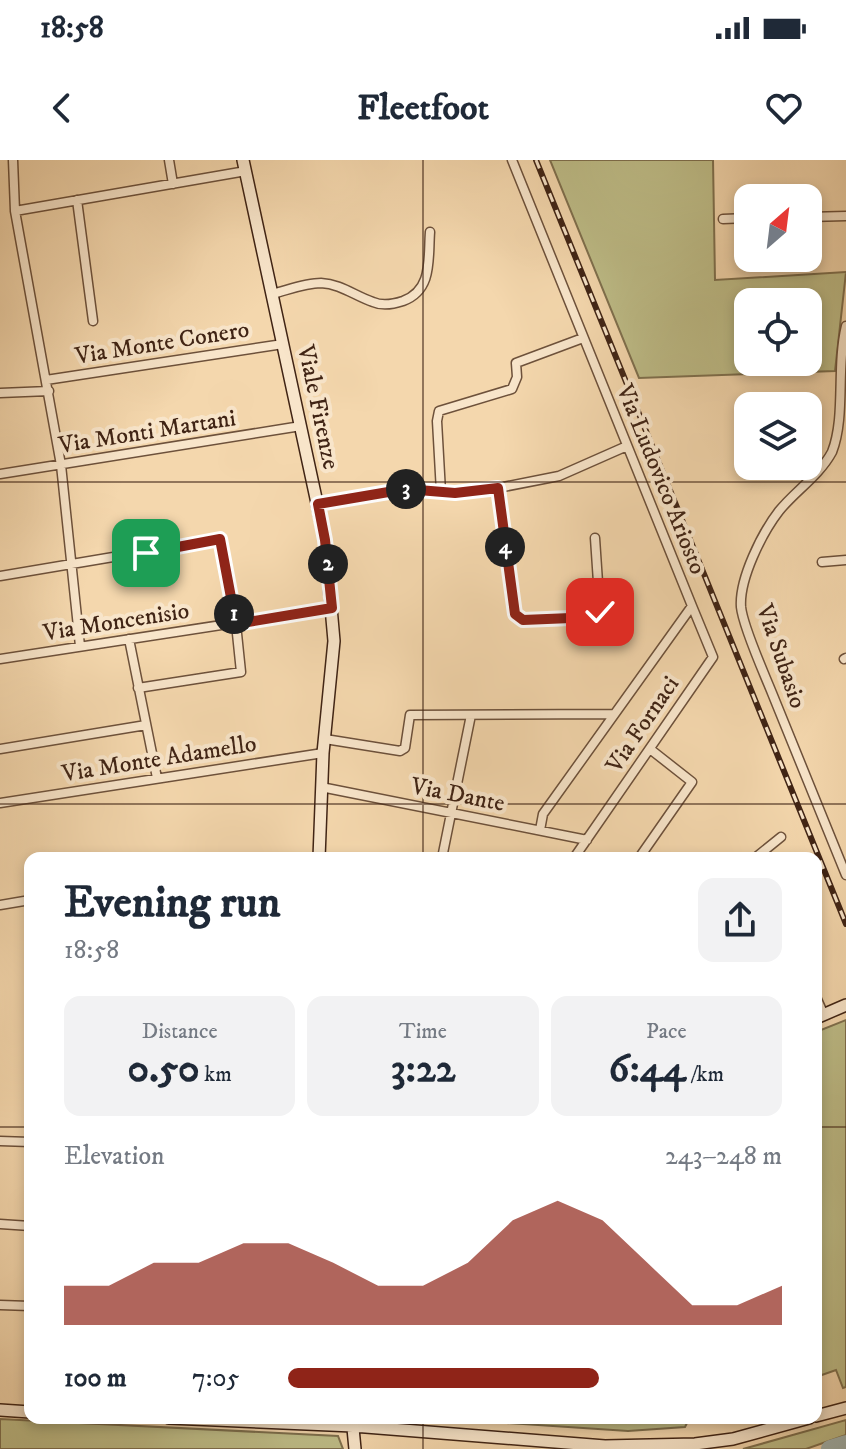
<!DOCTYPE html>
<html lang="en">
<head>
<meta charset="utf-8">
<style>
	:root { --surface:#fff; --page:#f2f2f3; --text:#1f2937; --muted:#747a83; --accent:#8f2418 }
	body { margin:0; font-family:"IM FELL DW Pica",serif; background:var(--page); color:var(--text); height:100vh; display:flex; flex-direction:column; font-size:30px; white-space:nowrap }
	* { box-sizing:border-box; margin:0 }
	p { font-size:26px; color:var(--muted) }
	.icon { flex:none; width:44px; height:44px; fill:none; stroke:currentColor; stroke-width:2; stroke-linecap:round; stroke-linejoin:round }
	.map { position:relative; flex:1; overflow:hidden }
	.details { position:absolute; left:24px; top:692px; width:798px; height:572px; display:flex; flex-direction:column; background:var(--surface); border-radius:16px; box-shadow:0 4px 12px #0003 }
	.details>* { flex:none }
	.needle { width:52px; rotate:28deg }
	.controls { position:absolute; left:734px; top:24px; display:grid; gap:16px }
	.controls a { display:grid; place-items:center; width:88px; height:88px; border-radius:16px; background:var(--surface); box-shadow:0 4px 12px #0003; font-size:40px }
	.pin { position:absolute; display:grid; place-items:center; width:68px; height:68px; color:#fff; margin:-34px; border-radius:16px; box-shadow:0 4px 12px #0006 }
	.km { position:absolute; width:40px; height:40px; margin:-20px; border-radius:50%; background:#222; color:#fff; font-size:22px; line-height:40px; text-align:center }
	.round { display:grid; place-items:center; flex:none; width:84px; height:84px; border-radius:16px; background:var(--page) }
	.summary { display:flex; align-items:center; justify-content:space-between; height:136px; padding:0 40px }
	h1 { font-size:44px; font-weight:700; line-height:60px }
	.metrics { display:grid; grid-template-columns:repeat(3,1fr); gap:12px; height:136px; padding:8px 40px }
	.metrics div { display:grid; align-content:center; border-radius:16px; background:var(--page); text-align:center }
	.metrics b { font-size:40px; font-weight:700 }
	.metrics small { font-size:22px; font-weight:400 }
	.metrics p { font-size:22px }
	.chart { height:224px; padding:16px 40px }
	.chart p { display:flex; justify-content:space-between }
	.chart svg { width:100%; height:144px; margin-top:8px; fill:var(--accent); opacity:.7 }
	ul { padding:0 40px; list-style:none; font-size:26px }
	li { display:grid; grid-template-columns:128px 96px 1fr; align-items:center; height:60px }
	li i { height:20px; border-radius:10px; background:var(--accent) }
	.status { display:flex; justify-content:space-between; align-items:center; height:56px; padding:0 40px; background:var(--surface); direction:ltr }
	.status svg { height:22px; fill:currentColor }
	header { display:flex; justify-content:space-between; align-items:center; height:104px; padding:0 40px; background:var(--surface); font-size:36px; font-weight:700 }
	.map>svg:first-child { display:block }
	.green { fill:#bebd88; stroke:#7f704e; stroke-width:2; fill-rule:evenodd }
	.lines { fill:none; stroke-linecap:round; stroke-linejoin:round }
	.river { stroke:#a1b7b5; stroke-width:18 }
	.minor-casing { stroke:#6d513b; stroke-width:11 }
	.secondary-casing { stroke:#402415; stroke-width:14 }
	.minor { stroke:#f8e5ca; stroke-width:8 }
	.secondary { stroke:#f8e5ca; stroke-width:11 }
	.rail-casing { stroke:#402415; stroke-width:6 }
	.rail { stroke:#f8e5ca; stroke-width:3; stroke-dasharray:9; stroke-linecap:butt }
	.route-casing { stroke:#fff; stroke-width:16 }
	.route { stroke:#8f2418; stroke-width:10 }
	.grid { fill:none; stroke:#402415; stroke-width:2; stroke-opacity:0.55 }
	.labels { text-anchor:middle; stroke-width:8; stroke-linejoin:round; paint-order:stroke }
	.street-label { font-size:24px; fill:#402415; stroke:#f8e5ca }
</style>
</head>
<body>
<div class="status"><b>18:58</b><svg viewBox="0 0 49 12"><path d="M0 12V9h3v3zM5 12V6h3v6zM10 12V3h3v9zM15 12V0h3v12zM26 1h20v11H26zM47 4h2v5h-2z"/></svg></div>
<header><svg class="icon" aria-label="back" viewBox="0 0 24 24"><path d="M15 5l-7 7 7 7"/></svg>Fleetfoot<svg class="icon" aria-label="heart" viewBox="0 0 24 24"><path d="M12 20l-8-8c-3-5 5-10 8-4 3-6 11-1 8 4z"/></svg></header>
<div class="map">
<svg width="846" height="1289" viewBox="0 0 846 1289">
	<rect width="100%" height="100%" fill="#f4d7ad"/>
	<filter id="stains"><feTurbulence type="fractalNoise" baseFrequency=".0025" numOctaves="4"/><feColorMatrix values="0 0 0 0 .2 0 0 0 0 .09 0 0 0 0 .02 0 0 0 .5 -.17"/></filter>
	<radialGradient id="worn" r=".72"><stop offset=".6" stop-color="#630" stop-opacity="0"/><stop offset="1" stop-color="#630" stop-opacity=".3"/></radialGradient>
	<!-- green -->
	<path class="green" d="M 550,0 L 713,0 L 715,120 L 846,112 L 835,211 L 639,218 ZM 748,142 L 808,142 L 808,202 L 748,202 Z
		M 846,860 L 846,1227 L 843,1228 L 836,1210 L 816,1217 L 816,872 Z
		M 433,1258 L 697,1258 L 688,1261 L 685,1267 L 628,1271 Z
		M 0,1259 L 338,1276 L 343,1289 L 0,1289 Z
		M 846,1260 L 846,1275 L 806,1289 L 743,1289 Z"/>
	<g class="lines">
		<!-- river -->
		<path class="river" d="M 830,1289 L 846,1284"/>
		<defs>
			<path id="minor" d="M 13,0 L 15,51 L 61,305 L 80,486
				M 169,0 L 173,24
				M 512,0 L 692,446 L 543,654 L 540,670
				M 77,40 L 93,161
				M 15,51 L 246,11
				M 808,57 L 846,56
				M 723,59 L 748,58
				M 272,134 C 288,130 305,123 321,123 C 341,124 355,136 373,142 C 382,146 394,144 403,141 C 433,130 428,99 430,72
				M 846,166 C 836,207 846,256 832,292 C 819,316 795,331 779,351 C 762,373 739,419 741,447 C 743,467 764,513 772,533 C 797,594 821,654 846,715
				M 46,220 L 283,184
				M 0,233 L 49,231
				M 0,314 L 301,266
				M 498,328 L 515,454 L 523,460 L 595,457 L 600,452 L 595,378
				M 441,332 L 437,261 L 439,251 L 512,229 L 517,217 L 516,203 L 583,178
				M 318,344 L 406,329 L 455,333 L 498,328 L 559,316 L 627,286
				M 822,402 L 846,400
				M 0,416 L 220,379 L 236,464 L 241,512 L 138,528
				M 129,479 L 157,618
				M 0,499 L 332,448
				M 844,499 L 846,498
				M 325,579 L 400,591 L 405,588 L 410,555 L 613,554
				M 0,589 L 146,565
				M 321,627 L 587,680
				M 0,643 L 323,593
				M 442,698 L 471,555
				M 574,698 L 713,497 L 692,446
				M 639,698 L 692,622 L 650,589
				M 755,698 L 781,677
				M 0,745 L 30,740
				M 816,837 L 824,855
				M 0,981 L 30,982
				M 0,1064 L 30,1066
				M 0,1145 L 30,1146"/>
			<path id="secondary" d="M 243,0 L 325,380 L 334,481 L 323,593 L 319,698
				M 816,858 L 846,845
				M 0,1250 L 30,1252
				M 816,1256 L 846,1248
				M 169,1258 L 353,1266 L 605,1286 L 695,1284 L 733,1279 L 809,1258
				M 352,1258 L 355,1289"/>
		</defs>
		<!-- minor casing -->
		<use href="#minor" class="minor-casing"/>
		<!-- secondary casing -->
		<use href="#secondary" class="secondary-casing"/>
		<!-- minor -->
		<use href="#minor" class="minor"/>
		<!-- secondary -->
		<use href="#secondary" class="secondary"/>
		<defs>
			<path id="rail" d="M 536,0 L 846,764"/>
		</defs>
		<!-- rail casing -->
		<use href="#rail" class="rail-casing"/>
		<!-- rail -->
		<use href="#rail" class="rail"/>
	</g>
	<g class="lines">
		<defs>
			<path id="route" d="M 146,393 L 220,379 L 236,464 L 332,448 L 325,380 L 318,344 L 406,329 L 455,333 L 498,328 L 515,454 L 523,460 L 595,457 L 600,452"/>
		</defs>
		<!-- route casing -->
		<use href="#route" class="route-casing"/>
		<!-- route -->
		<use href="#route" class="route"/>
	</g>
	<!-- grid -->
	<path class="grid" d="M 423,0 L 423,698M 0,322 L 846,322M 0,644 L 846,644M 0,967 L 30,967M 816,967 L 846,967M 423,1258 L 423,1289"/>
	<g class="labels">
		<!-- street labels -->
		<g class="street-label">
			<text transform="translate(162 182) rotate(-9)" y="8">Via Monte Conero</text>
			<text transform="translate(319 247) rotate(78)" y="8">Viale Firenze</text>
			<text transform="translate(147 271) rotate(-9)" y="8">Via Monti Martani</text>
			<text transform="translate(662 319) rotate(68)" y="8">Via Ludovico Ariosto</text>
			<text transform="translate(116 461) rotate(-9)" y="8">Via Moncenisio</text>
			<text transform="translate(782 496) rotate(71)" y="8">Via Subasio</text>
			<text transform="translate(642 564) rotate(-56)" y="8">Via Fornaci</text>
			<text transform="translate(159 598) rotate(-9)" y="8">Via Monte Adamello</text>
			<text transform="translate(458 634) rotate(11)" y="8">Via Dante</text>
		</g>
	</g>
	<rect width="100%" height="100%" filter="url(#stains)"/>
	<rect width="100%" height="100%" fill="url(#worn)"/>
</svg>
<div class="controls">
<a><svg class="needle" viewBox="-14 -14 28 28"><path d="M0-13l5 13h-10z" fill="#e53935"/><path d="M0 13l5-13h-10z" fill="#747a83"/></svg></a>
<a><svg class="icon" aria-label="locate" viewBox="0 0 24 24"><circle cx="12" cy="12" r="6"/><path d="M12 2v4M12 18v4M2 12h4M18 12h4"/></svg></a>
<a><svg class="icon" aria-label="layers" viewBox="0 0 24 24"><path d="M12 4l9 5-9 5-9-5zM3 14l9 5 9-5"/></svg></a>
</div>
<div class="pin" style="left:146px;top:393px;background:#1e9e55"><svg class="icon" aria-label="arrive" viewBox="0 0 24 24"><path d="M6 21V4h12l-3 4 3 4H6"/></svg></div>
<div class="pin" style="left:600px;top:452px;background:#d93025"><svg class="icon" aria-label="check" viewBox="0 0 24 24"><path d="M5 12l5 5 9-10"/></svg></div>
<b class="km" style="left:234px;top:454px">1</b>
<b class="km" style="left:328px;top:404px">2</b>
<b class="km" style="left:406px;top:329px">3</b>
<b class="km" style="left:505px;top:387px">4</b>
<section class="details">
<div class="summary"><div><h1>Evening run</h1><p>18:58</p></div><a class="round"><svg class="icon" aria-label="share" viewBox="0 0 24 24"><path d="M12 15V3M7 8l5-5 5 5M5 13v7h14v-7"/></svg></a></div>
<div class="metrics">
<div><p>Distance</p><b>0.50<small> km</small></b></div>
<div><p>Time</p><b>3:22</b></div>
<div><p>Pace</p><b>6:44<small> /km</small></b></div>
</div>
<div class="chart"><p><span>Elevation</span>243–248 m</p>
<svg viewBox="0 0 160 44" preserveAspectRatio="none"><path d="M0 44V32L10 32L20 25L30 25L40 19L50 19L60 25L70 32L80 32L90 25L100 12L110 6L120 12L130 25L140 38L150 38L160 32V44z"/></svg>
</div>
<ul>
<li><b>100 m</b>7:05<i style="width:63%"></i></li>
</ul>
</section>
</div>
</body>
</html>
